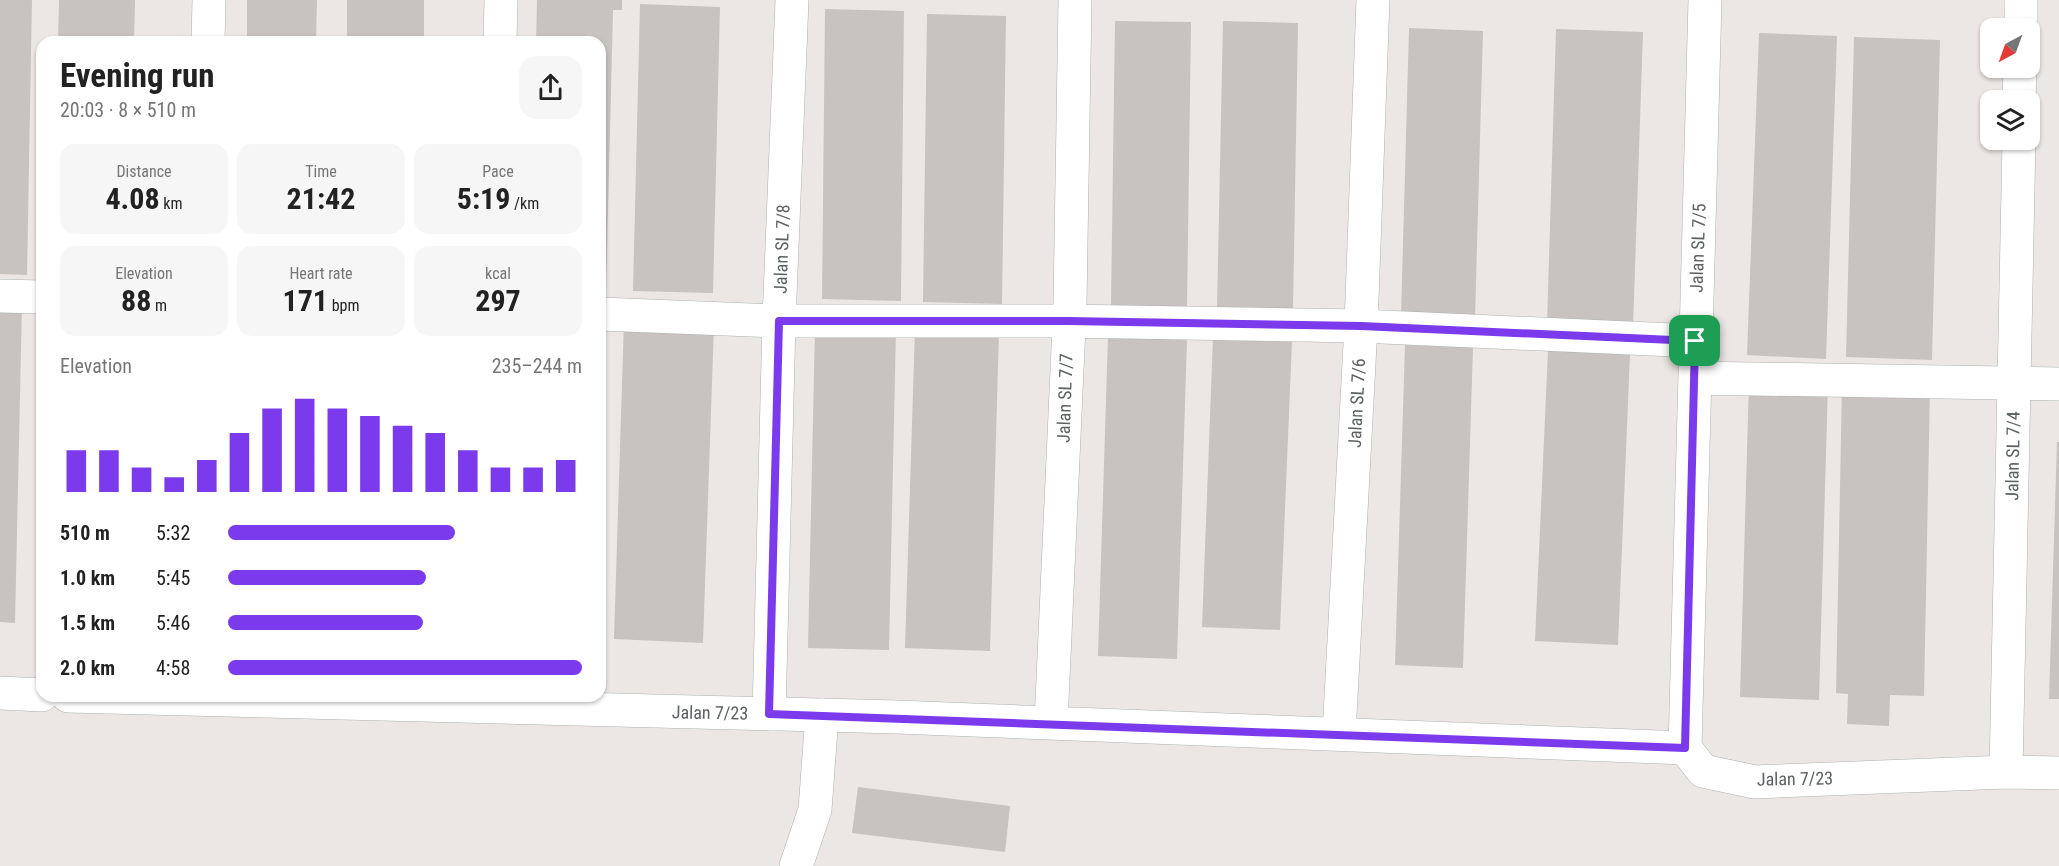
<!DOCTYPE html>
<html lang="en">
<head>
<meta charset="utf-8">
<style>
	:root { --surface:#fff; --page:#f6f6f6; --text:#222; --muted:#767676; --accent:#7c3aed }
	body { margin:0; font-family:"Roboto Condensed",sans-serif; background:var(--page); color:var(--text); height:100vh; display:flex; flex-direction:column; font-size:22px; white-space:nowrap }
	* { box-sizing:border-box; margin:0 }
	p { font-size:20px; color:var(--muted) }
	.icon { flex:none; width:33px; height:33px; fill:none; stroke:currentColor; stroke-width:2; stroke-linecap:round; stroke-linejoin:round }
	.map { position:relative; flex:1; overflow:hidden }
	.sheet { position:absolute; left:36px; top:36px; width:570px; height:666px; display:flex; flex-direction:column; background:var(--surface); border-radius:18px; box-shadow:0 2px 4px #0004 }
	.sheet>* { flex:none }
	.needle { width:39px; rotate:221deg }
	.fabs { position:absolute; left:1980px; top:18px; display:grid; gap:12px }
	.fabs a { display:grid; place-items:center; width:60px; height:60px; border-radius:12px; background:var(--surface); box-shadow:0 2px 4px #0004; font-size:30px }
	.pin { position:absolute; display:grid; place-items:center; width:51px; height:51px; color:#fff; margin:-26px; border-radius:12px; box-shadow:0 3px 9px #0006 }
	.round { display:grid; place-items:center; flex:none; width:63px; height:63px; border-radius:18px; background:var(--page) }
	.headline { display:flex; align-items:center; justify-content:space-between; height:102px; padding:0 24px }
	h1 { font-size:33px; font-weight:700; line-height:45px }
	.metrics { display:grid; grid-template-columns:repeat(3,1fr); gap:9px; height:102px; padding:6px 24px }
	.metrics div { display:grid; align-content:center; border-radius:15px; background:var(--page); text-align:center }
	.metrics b { font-size:30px; font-weight:700 }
	.metrics small { font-size:16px; font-weight:400 }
	.metrics p { font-size:16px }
	.chart { height:168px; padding:12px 24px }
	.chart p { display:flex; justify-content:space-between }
	.chart svg { width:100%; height:108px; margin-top:6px; stroke:var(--accent); stroke-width:6 }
	ul { padding:0 24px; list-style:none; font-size:20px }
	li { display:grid; grid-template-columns:96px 72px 1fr; align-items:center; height:45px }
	li i { height:15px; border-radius:8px; background:var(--accent) }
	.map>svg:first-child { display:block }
	.building { fill:#c8c2c0 }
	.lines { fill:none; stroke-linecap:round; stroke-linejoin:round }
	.minor-casing { stroke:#adb1b2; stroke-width:34 }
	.minor { stroke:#fff; stroke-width:33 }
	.route-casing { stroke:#fff; stroke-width:12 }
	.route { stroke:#7c3aed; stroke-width:8 }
	.labels { text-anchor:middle; stroke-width:6; stroke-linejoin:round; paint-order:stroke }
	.street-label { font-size:18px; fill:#5c6162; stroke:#fff }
</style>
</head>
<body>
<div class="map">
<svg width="2059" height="866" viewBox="0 0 2059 866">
	<rect width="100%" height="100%" fill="#ece7e4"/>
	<!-- building -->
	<path class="building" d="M 0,0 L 32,0 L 27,275 L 0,274 Z
		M 59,0 L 135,0 L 134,42 L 58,42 Z
		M 247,0 L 317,0 L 316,42 L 247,42 Z
		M 347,0 L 424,0 L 424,42 L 347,42 Z
		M 537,0 L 622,0 L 622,10 L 613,10 L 606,293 L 600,293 L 600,42 L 536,42 Z
		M 640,4 L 720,7 L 713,293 L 633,291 Z
		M 825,9 L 904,11 L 901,301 L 822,299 Z
		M 927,14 L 1006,16 L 1002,304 L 923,302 Z
		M 1115,21 L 1191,22 L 1187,307 L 1111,306 Z
		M 1223,21 L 1298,23 L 1293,310 L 1217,308 Z
		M 1409,28 L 1483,31 L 1475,318 L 1401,315 Z
		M 1556,29 L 1643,32 L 1633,327 L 1547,324 Z
		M 1759,33 L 1837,36 L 1826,359 L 1747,355 Z
		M 1854,37 L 1940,40 L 1932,360 L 1846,357 Z
		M 0,305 L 22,305 L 15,623 L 0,622 Z
		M 624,321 L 714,325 L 703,643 L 614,639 Z
		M 815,327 L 896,329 L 889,650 L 808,648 Z
		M 915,328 L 999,331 L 990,651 L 905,648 Z
		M 1108,336 L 1187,339 L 1177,659 L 1098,656 Z
		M 1213,337 L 1292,341 L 1280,630 L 1202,627 Z
		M 1405,345 L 1473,347 L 1463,668 L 1395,665 Z
		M 1548,350 L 1630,354 L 1618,645 L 1535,641 Z
		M 1749,381 L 1828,383 L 1819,700 L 1740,697 Z
		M 1842,385 L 1930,388 L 1924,696 L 1890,695 L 1889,726 L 1847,724 L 1848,694 L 1836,693 Z
		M 2057,442 L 2059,442 L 2059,699 L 2049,699 Z
		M 858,787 L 1010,806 L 1005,852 L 852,833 Z"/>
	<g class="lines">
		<defs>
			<path id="minor" d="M 2021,28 L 2021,0
				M 208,42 L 209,0
				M 500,42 L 501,0
				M 2019,100 L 2020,68
				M 0,296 L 42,297
				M 600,314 L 779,321 L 1068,321 L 1361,326 L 1695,341
				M 1695,378 L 2059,384
				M 0,693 L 42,695
				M 68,696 L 897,717 L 1685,748 L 1703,771 L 1755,782 L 2006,772 L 2059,773
				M 769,714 L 779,321 L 792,0
				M 1051,723 L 1070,304 L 1075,0
				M 1339,734 L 1361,326 L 1373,0
				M 1685,748 L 1705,0
				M 2006,772 L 2019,140
				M 796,866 L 815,810 L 822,715"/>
		</defs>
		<!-- minor casing -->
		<use href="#minor" class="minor-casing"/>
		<!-- minor -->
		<use href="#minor" class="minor"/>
	</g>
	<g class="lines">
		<defs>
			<path id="route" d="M 779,321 L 1068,321 L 1361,326 L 1695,341 L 1685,748 L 769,714 Z"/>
		</defs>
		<!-- route casing -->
		<use href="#route" class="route-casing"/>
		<!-- route -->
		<use href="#route" class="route"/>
	</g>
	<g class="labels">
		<!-- street labels -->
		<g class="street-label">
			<text transform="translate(1698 248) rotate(-88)" y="6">Jalan SL 7/5</text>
			<text transform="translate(782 249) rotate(-88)" y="6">Jalan SL 7/8</text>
			<text transform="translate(1065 398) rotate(-88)" y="6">Jalan SL 7/7</text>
			<text transform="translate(1357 403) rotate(-87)" y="6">Jalan SL 7/6</text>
			<text transform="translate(2013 456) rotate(-89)" y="6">Jalan SL 7/4</text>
			<text transform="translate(710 713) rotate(1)" y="6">Jalan 7/23</text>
			<text transform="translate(1795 779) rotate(-1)" y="6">Jalan 7/23</text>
		</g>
	</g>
</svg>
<div class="fabs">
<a><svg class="needle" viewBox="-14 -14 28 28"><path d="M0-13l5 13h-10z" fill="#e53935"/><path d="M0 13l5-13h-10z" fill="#767676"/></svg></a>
<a><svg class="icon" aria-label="layers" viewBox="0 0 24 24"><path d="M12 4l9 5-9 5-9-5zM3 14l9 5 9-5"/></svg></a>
</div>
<div class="pin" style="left:1695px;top:341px;background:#1e9e55"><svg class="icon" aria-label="arrive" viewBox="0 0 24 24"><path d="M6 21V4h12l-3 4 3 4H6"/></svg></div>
<section class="sheet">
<div class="headline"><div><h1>Evening run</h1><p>20:03 · 8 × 510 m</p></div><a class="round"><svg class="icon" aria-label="share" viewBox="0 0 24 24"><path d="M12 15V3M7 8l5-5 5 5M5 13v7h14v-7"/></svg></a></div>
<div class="metrics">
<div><p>Distance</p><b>4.08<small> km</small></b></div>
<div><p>Time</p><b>21:42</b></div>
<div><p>Pace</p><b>5:19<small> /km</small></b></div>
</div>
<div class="metrics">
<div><p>Elevation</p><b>88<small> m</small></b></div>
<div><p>Heart rate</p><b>171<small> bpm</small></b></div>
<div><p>kcal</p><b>297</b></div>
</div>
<div class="chart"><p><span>Elevation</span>235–244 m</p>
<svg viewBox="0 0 160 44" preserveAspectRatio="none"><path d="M5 44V27M15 44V27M25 44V34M35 44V38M45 44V31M55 44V20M65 44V10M75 44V6M85 44V10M95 44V13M105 44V17M115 44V20M125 44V27M135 44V34M145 44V34M155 44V31"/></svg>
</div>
<ul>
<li><b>510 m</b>5:32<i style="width:64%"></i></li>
<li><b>1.0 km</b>5:45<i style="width:56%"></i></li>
<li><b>1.5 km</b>5:46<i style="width:55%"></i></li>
<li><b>2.0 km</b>4:58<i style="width:100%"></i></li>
</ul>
</section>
</div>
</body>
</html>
